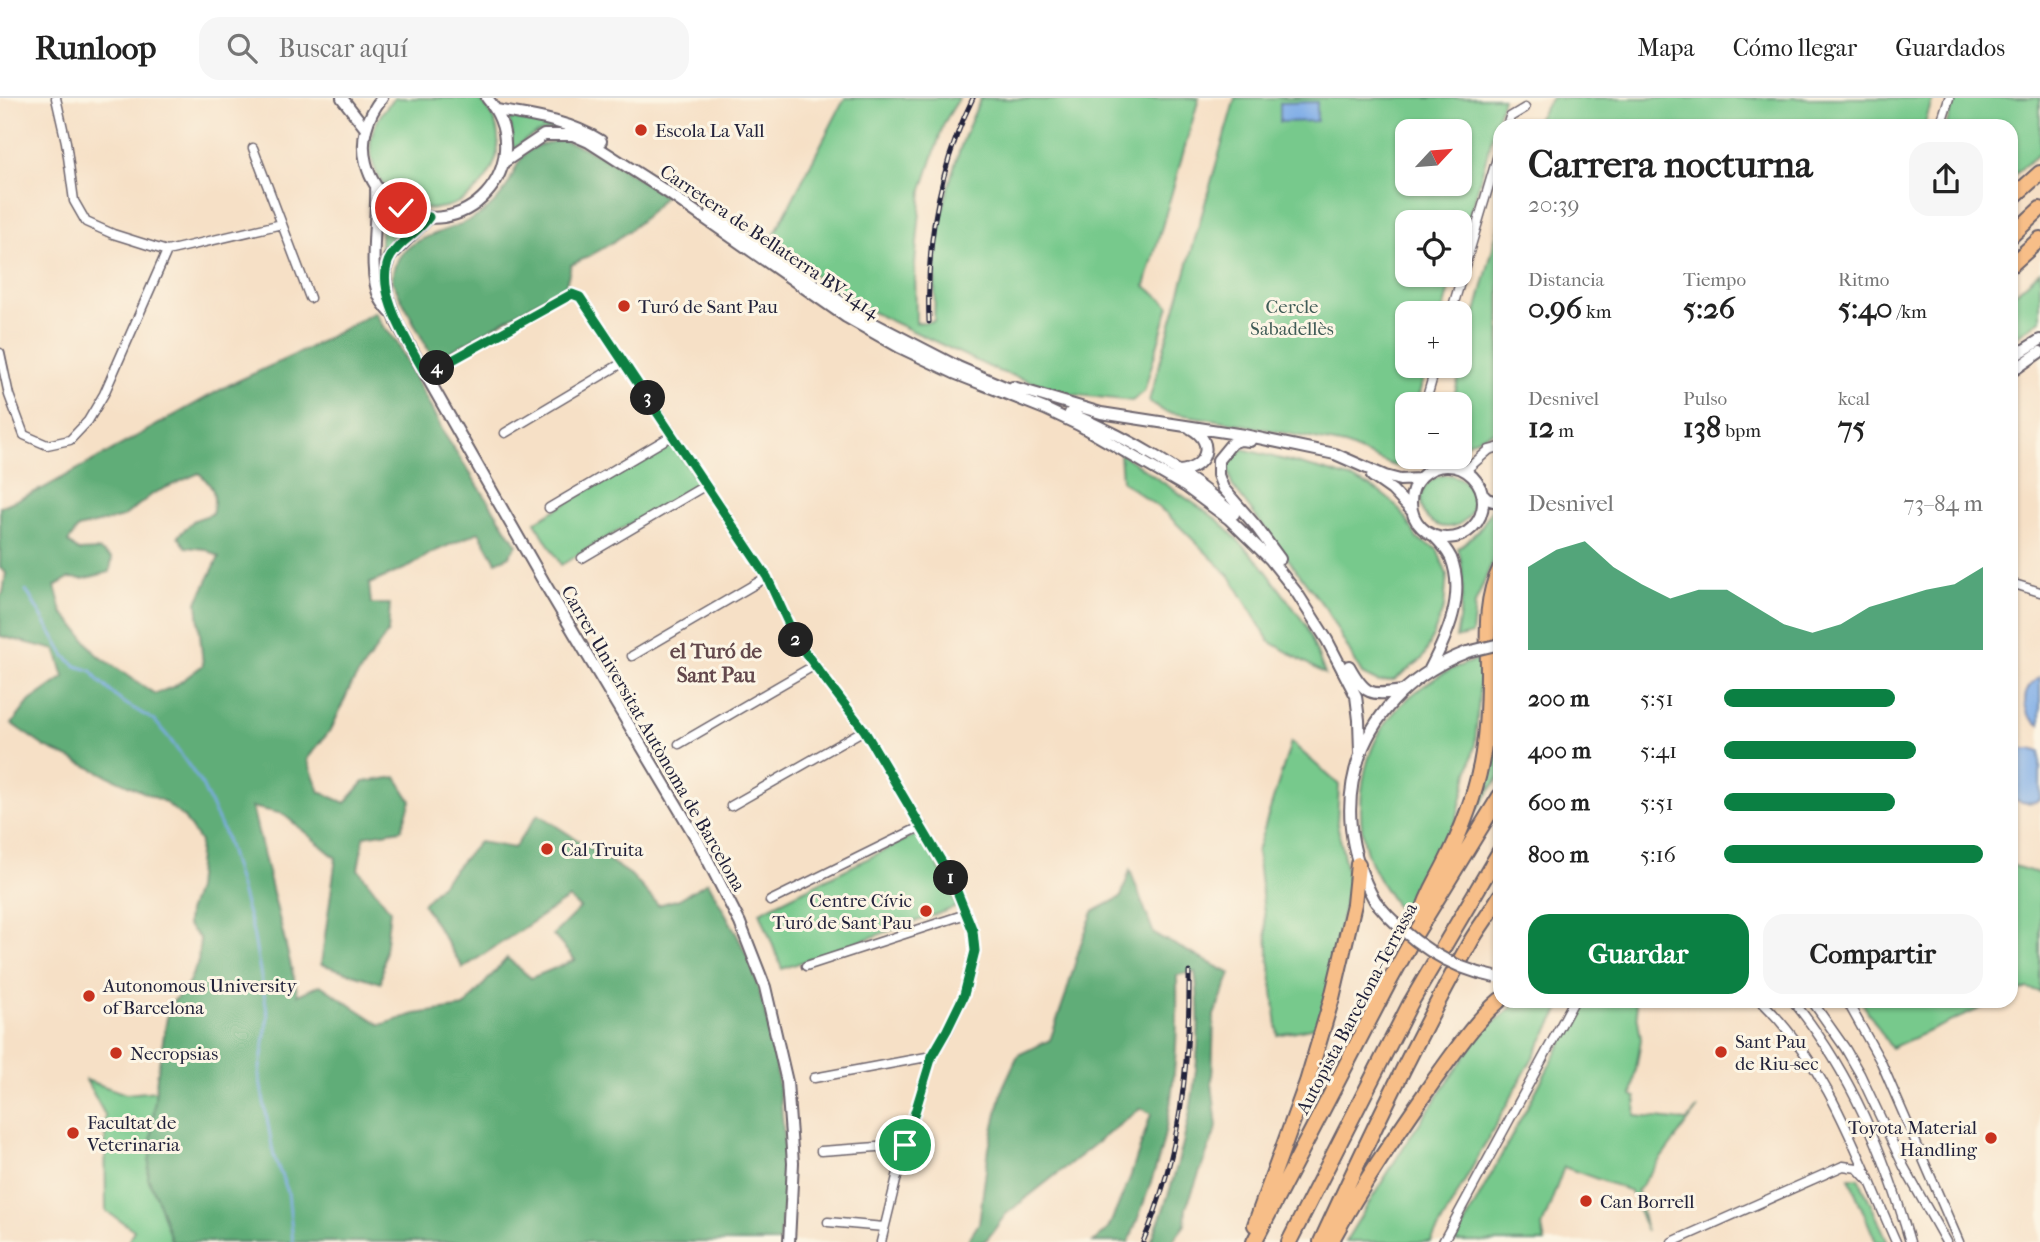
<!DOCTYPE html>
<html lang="es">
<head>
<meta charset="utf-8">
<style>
	:root { --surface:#fff; --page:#f6f6f6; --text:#222; --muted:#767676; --line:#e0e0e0; --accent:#0b8043 }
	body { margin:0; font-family:"IM FELL French Canon",serif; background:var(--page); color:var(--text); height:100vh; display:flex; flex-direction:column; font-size:26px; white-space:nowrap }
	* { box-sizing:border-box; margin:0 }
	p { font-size:23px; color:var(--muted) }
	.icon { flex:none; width:38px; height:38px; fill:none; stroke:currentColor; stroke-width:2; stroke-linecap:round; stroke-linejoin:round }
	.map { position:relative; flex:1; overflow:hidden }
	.details { position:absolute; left:1493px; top:21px; width:525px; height:889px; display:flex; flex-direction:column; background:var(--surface); border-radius:21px; box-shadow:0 2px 5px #0004 }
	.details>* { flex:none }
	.needle { width:46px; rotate:64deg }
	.fabs { position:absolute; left:1395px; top:21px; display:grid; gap:14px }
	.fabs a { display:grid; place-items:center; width:77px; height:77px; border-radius:14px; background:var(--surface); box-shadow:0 2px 5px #0004; font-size:35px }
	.pin { position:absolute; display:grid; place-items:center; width:60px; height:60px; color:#fff; margin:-30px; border:4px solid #fff; border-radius:50%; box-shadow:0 2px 7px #0007 }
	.km { position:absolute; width:35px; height:35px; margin:-18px; border-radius:50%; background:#222; color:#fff; font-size:19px; line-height:35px; text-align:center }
	.round { display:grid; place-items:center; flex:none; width:74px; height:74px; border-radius:21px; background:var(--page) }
	.summary { display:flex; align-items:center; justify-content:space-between; height:119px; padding:0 35px }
	h1 { font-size:38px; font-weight:700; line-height:52px }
	.stats { display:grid; grid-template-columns:repeat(3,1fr); gap:10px; height:119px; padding:7px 35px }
	.stats div { display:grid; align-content:center }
	.stats b { font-size:30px; font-weight:700 }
	.stats small { font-size:19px; font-weight:400 }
	.stats p { font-size:19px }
	.chart { height:196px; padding:14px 35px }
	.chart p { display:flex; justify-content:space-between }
	.chart svg { width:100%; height:126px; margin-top:7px; fill:var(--accent); opacity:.7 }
	.primary-button { display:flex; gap:14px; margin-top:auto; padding:14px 35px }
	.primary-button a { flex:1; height:80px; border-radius:21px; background:var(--accent); color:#fff; font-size:28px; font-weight:700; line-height:80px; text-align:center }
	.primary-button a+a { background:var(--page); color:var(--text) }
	ul { padding:0 35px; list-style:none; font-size:23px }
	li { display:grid; grid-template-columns:112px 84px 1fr; align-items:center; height:52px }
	li i { height:18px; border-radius:9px; background:var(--accent) }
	header { display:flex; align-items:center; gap:42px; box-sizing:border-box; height:98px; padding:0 35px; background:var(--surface); border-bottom:2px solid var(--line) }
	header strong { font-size:33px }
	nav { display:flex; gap:38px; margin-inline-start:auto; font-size:24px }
	.search { width:490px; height:63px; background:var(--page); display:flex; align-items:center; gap:18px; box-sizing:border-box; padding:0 24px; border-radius:21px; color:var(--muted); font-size:26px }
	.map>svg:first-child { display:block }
	.green { fill:#77c98c; stroke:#4c7664; stroke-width:2; fill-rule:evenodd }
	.forest { fill:#61ad78; stroke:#42685a; stroke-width:2; fill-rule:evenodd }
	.water { fill:#7dace7; stroke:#506791; stroke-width:2 }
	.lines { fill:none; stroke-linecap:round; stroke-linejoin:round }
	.stream { stroke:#7dace7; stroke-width:2.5 }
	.minor-casing { stroke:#6c646c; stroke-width:11 }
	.tertiary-casing { stroke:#6c646c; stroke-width:14 }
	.motorway-casing { stroke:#6c646c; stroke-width:18 }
	.minor { stroke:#fff; stroke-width:8 }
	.tertiary { stroke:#fff; stroke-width:10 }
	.motorway { stroke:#f7be88; stroke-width:14 }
	.rail-casing { stroke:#22223b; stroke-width:5 }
	.rail { stroke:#fcf5e5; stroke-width:2.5; stroke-dasharray:8; stroke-linecap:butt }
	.tertiary-bridge-casing { stroke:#6c646c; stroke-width:14; stroke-linecap:butt }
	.tertiary-bridge { stroke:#fff; stroke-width:10 }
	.route-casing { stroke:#fff; stroke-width:14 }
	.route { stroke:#0b8043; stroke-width:9 }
	.poi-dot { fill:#c8321e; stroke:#fcf5e5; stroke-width:2.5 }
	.labels { text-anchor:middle; stroke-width:6; stroke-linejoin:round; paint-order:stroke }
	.poi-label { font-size:19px; fill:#22223b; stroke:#fcf5e5; text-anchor:start }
	.street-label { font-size:19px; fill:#22223b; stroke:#fcf5e5 }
	.park-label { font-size:19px; fill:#405c57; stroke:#fcf5e5 }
	.neighbourhood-label { font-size:21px; font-weight:bold; fill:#63484c; stroke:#fcf5e5 }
</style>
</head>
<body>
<header>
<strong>Runloop</strong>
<div class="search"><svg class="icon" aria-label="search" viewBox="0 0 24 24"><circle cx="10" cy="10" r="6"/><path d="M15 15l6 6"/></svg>Buscar aquí</div>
<nav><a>Mapa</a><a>Cómo llegar</a><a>Guardados</a></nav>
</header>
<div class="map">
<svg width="2040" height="1144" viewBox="0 0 2040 1144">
	<rect width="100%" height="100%" fill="#fcf5e5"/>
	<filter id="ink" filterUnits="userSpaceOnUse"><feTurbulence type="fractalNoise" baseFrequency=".0143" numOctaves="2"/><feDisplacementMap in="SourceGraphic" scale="14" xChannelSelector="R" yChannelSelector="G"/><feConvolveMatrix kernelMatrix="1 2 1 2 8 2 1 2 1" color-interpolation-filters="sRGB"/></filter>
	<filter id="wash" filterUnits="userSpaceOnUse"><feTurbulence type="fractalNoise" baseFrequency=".00686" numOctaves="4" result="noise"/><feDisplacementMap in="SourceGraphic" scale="28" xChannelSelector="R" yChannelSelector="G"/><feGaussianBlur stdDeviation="1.57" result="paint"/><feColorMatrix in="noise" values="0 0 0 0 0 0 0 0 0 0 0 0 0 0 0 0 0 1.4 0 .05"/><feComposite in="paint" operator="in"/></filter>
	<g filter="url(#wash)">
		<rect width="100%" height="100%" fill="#f6e0c6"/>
		<!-- green -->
		<path class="green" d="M 395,0 L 478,0 C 535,52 460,140 399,101 C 385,92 376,78 372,62 C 366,38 378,16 395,0 Z
			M 845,0 L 959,0 L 944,25 L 922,92 L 915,166 L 916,225 L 934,223 C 935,200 935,176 937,152 C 942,100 959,47 981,0 L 1057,2 L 1199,0 L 1145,188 L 1169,207 L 1144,294 L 1132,303 L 1070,296 L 998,273 L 844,201 L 771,143 Z
			M 1235,0 L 1503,0 L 1460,154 L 1460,124 L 1407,124 L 1407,177 L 1453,177 L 1442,215 L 1407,215 L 1407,268 L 1427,268 L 1416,306 L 1407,306 L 1407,359 L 1415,359 L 1416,363 L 1407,370 L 1392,367 L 1345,347 L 1235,325 L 1165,314 L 1149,303 ZM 1407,33 L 1460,33 L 1460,86 L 1407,86 Z
			M 1552,0 L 1933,0 L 1924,28 L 1532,28 Z
			M 1955,0 L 2040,0 L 2040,55 L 2011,79 L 2011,28 L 1946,28 Z
			M 509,20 L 562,30 C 541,31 528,38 512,53 L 512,33 Z
			M 384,107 L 399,118 L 413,124 L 387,155 L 380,179 L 382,108 Z
			M 1500,123 L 1500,333 L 1489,335 L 1460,349 L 1460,306 L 1452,306 Z
			M 2040,173 L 2040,222 L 2011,242 L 2011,199 Z
			M 670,343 L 699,385 L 561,467 L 535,424 Z
			M 1243,351 C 1265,357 1288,363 1311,369 C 1360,382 1395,390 1417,441 L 1437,451 L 1447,477 L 1444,509 L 1429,548 L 1422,561 L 1394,582 L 1378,584 L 1362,576 L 1326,511 L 1232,387 L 1227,363 Z
			M 1120,355 L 1218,422 L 1261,466 L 1306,527 L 1325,576 L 1269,543 L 1230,478 L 1166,415 L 1122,383 Z
			M1421 403a26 26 0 1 1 52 0a26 26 0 1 1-52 0Z
			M 1491,412 L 1500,412 L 1500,445 L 1475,506 L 1472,536 L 1456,540 C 1461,511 1467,479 1458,450 C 1473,439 1483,429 1491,412 Z
			M 1496,559 L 1500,559 L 1500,678 L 1476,713 L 1496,620 Z
			M 1482,560 L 1475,647 L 1456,723 L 1405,820 C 1390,799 1375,779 1367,755 C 1354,711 1362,652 1392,617 C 1404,602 1421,589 1437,579 C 1451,570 1467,565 1482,560 Z
			M 1291,644 L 1339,687 L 1337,725 L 1349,784 L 1320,928 L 1278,937 L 1257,753 Z
			M 919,735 L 944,779 L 957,809 L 782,871 L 760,814 Z
			M 2011,767 L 2040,776 L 2040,894 L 2027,890 L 2011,897 Z
			M 1520,903 L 1564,903 L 1431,1144 L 1345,1144 L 1408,1042 L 1480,936 Z
			M 1584,903 L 1635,903 L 1641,941 L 1632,997 L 1636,999 L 1635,1018 L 1687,1023 L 1698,1010 L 1637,1093 L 1646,1133 L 1631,1093 L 1564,1069 L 1542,1129 L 1545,1144 L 1455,1144 Z
			M 1861,903 L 1997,903 L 1891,950 Z
			M 86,982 L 126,996 L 156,993 L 148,1080 L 157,1100 L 172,1144 L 128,1144 L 134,1132 L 106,1113 L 105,1017 Z
			M 1849,1080 L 1859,1080 L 1888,1144 L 1876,1144 Z"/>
		<!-- forest -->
		<path class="forest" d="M 561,42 C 597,51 634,77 664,98 C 640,129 606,151 571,167 L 566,187 L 434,263 L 392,183 C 394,135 448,138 481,116 C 491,109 501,99 507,88 C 514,77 516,64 526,55 C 534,47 550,44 561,42 Z
			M 375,214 L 382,227 L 396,243 L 445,337 L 517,447 L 508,459 L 496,464 L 479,434 L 431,455 L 411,468 L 369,486 L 371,506 L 390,506 L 388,534 L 351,587 L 332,630 L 307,661 L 320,694 L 345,705 L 364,684 L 396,679 L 411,703 L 401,732 L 364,738 L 358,771 L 390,812 L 381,885 L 321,866 L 336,760 L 283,716 L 252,709 L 298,897 L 320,887 L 381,927 L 415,916 L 464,909 L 507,860 L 531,880 L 575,862 L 553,837 L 580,810 L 569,800 L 463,870 L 423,806 L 479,744 L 514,750 L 538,716 L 631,777 L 658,807 L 679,801 L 708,784 C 723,812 741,840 752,870 C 779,949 793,1061 779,1144 L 172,1144 L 157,1100 L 148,1080 L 157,978 L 169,908 L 187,888 L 198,864 L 200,841 L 187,827 L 188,814 L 196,791 L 200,744 L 184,720 L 165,704 L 45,649 L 12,626 L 30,603 L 64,579 L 56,552 L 0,538 L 0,498 L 3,495 L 6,475 L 0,470 L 0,409 L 42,391 L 229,287 L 305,252 ZM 199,375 C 214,389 217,396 212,416 L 194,422 L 178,438 L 186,449 L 205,451 L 219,459 L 197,504 L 203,567 L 175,588 L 155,596 L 96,556 L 74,527 L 62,514 L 55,488 L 69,480 L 83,481 L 110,474 L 112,460 L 99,452 L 78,453 L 68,444 L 78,430 L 123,419 L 154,395 Z
			M 1130,772 L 1154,836 L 1231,876 L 1214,917 L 1212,985 L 1217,1029 L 1186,1110 L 1185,1127 L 1172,1144 L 1151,1144 C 1184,1062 1208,962 1195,874 L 1177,877 C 1178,934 1176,991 1162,1048 C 1154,1080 1141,1112 1129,1144 L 1093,1144 L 1108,1131 L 1130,1080 L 1151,1016 L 1141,1010 L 1006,1116 L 988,1140 L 983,1144 L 967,1144 L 979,1125 L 989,1050 L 1003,989 L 1018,957 L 1050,942 L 1066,896 L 1080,848 L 1093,814 L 1121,799 Z"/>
		<!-- water -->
		<path class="water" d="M 1317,4 L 1317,23 L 1280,24 L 1280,5 Z
			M 2040,579 L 2040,627 C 2020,615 2020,591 2040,579 Z
			M 2022,651 L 2031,651 L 2040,654 L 2040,702 C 2030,707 2021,705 2011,700 L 2011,656 Z"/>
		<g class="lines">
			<!-- stream -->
			<path class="stream" d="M 26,492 L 65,558 L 76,568 L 92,573 L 98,582 L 121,603 L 155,623 L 169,640 L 201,685 L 225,737 L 253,834 L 268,918 L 259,977 L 274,1059 L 288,1094 L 293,1144"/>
		</g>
	</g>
	<g filter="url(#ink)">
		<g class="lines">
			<defs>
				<path id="minor" d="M 56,0 L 66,44 L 74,103 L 86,124 L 113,136 L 167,153
					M 1507,28 L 1510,19 L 1525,10
					M 1940,28 L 1949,0
					M 253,50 L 310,200
					M 167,153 L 282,126
					M 1451,215 L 1500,50
					M 0,255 L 9,297 L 24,337 L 47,347 L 70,342 L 88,323 L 104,296 L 167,153
					M 425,275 L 571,196 L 580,199 L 767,479 L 797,544 L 864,632 L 952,781 L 973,833 L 975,853 L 964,897 L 948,932 L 932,958 L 903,1054 L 881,1144
					M 1425,306 L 1436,268
					M 505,335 L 624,264
					M 1428,359 L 1433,370
					M 1465,373 L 1489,352 L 1500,349
					M 549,410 L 673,337
					M 582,460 L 706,387
					M 2011,485 L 2040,494
					M 632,558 L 767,479
					M 679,646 L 815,567
					M 731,708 L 864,632
					M 770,803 L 922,728
					M 806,868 L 966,816
					M 1761,903 C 1829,969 1858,1059 1896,1144
					M 1793,903 C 1851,974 1885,1057 1910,1144
					M 1812,903 L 1845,950 L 1860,976 L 1904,1069 L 1946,1144
					M 1847,903 L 1881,964 L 1959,1144
					M 814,980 L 932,958
					M 821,1053 L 905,1047
					M 828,1124 L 884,1129
					M 1443,1144 L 1574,903
					M 1672,1144 L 1843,1068 L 1857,1070 L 1868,1082"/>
				<path id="tertiary" d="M 342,0 L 366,31
					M 382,0 C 367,18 360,42 366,65 C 370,81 379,95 392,105 C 461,155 542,66 487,0
					M 496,12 C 532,18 570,23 601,43
					M 504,64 L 544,37 L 573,37 L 589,44 L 667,94 L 846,219 L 899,249 L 954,275 L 1045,311 L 1079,327 L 1186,389 L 1229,421 L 1270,461 L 1297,495 L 1327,542 L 1356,598 L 1359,622 L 1360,654
					M 376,88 C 378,118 367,175 380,200 C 382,205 386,209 390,214
					M 711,115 L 867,222 L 958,269 L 1019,295
					M 429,119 L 389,160 L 386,172 L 387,196 L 397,225 L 427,279 L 545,486 L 698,743 L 740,825 L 765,889 L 787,984 L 793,1065 L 789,1144
					M 2011,260 L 2040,242
					M 2011,274 L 2040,254
					M 1013,289 L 1101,315 L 1244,337 L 1335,356 L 1385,378 L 1400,382 L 1419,381
					M 1070,315 C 1134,343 1182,371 1234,416
					M 1250,343 L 1240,342 L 1232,345 L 1218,362 L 1218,377 L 1223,390 L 1255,427 L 1280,461
					M1411 404a36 36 0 1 1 72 0a36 36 0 1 1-72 0Z
					M 1179,373 C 1206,371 1217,344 1190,330
					M 1372,378 L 1392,392 L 1412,413
					M 1482,396 L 1487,401 L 1500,405
					M 1349,568 C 1365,597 1370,598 1402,593
					M 1430,571 C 1447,538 1466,497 1451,460 C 1447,452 1440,444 1434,438
					M 1375,803 C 1319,703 1361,595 1467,554"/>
				<path id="motorway" d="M 2011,101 L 2040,75
					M 2011,138 L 2040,111
					M 2011,167 L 2040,141
					M 1421,819 C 1426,799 1436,784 1445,766 C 1461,734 1474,701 1481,666 C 1487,636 1488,606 1488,576 C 1488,541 1484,503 1500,471
					M 1255,1127 L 1307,984 L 1332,900 L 1354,806 L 1358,766
					M 1333,1140 C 1363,1084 1399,1033 1435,981 C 1455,954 1474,924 1500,902
					M 1254,1144 L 1388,886 L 1416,835 L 1500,698
					M 1289,1144 L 1410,906 L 1500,753
					M 1321,1144 C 1368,1042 1416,941 1471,843 C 1480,828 1491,814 1500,798"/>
			</defs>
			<!-- minor casing -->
			<use href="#minor" class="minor-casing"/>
			<!-- tertiary casing -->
			<use href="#tertiary" class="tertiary-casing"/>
			<!-- motorway casing -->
			<use href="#motorway" class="motorway-casing"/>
			<!-- minor -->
			<use href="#minor" class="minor"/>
			<!-- tertiary -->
			<use href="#tertiary" class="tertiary"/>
			<!-- motorway -->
			<use href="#motorway" class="motorway"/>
			<defs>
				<path id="rail" d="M 929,224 C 926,147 939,69 973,0
					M 1143,1144 C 1180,1058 1190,967 1189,874"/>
			</defs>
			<!-- rail casing -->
			<use href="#rail" class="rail-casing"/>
			<!-- rail -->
			<use href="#rail" class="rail"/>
			<defs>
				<path id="tertiary-bridge" d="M 1467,554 L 1500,546
					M 1375,803 C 1407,842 1445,869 1495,879"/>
			</defs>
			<!-- tertiary-bridge casing -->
			<use href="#tertiary-bridge" class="tertiary-bridge-casing"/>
			<!-- tertiary-bridge -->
			<use href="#tertiary-bridge" class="tertiary-bridge"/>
		</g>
	</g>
	<g class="lines" filter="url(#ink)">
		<defs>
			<path id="route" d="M 401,110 L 417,117 L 429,119 C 419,134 401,142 391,158 C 371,190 410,247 425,275 L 449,264 L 572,196 L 580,199 L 767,479 L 797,544 L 864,632 L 952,781 L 973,833 L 975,853 L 964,897 L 947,932 L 932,958 L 905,1047"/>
		</defs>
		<!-- route casing -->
		<use href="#route" class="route-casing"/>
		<!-- route -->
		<use href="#route" class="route"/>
	</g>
	<!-- markers -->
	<g class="poi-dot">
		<circle cx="641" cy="32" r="7"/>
		<circle cx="624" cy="208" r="7"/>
		<circle cx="547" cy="751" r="7"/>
		<circle cx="926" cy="813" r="7"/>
		<circle cx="89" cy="898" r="7"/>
		<circle cx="1721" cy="954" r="7"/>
		<circle cx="116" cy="955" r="7"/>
		<circle cx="73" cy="1035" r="7"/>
		<circle cx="1991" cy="1040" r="7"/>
		<circle cx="1586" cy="1103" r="7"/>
	</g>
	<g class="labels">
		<!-- poi labels -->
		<g class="poi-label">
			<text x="655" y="39">Escola La Vall</text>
			<text x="638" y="215">Turó de Sant Pau</text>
			<text x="561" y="758">Cal Truita</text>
			<text x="912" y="809" text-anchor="end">Centre Cívic<tspan x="912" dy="22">Turó de Sant Pau</tspan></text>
			<text x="103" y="894">Autonomous University<tspan x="103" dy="22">of Barcelona</tspan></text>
			<text x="1735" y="950">Sant Pau<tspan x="1735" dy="22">de Riu-sec</tspan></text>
			<text x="130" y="962">Necropsias</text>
			<text x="87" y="1031">Facultat de<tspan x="87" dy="22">Veterinaria</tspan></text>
			<text x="1977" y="1036" text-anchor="end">Toyota Material<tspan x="1977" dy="22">Handling</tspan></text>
			<text x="1600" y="1110">Can Borrell</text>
		</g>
		<!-- street labels -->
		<g class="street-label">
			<text transform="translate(770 143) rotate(34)" y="7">Carretera de Bellaterra BV-1414</text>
			<text transform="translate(654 640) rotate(60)" y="7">Carrer Universitat Autònoma de Barcelona</text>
			<text transform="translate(1356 910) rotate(-62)" y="7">Autopista Barcelona-Terrassa</text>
		</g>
		<!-- park labels -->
		<g class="park-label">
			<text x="1292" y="215">Cercle<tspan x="1292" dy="22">Sabadellès</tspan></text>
		</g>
		<!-- neighbourhood labels -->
		<g class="neighbourhood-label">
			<text x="716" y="560">el Turó de<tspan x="716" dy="24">Sant Pau</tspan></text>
		</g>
	</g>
</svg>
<div class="fabs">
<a><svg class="needle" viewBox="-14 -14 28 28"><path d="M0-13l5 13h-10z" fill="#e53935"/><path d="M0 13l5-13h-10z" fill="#767676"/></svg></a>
<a><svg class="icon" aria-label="locate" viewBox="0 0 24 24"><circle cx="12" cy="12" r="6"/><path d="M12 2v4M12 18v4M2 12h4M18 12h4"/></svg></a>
<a>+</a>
<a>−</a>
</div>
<div class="pin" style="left:905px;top:1047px;background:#1e9e55"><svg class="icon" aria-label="arrive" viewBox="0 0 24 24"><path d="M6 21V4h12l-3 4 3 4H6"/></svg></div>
<div class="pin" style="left:401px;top:110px;background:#d93025"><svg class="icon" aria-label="check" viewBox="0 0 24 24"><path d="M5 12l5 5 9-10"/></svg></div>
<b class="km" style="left:951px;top:780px">1</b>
<b class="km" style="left:796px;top:542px">2</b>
<b class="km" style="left:648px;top:300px">3</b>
<b class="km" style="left:437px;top:270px">4</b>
<section class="details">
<div class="summary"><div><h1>Carrera nocturna</h1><p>20:39</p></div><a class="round"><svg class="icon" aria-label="share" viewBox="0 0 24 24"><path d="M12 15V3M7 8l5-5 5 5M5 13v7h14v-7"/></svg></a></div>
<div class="stats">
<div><p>Distancia</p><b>0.96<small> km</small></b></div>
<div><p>Tiempo</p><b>5:26</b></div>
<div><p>Ritmo</p><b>5:40<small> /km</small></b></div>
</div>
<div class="stats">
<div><p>Desnivel</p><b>12<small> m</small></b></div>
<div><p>Pulso</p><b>138<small> bpm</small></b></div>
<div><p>kcal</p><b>75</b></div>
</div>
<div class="chart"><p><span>Desnivel</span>73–84 m</p>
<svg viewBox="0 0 160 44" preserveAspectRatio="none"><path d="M0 44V15L10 9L20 6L30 15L40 21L50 26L60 23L70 23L80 29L90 35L100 38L110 35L120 29L130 26L140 23L150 21L160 15V44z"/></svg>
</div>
<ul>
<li><b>200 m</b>5:51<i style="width:66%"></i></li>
<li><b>400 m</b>5:41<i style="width:74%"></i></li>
<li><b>600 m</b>5:51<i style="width:66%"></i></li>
<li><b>800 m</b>5:16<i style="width:100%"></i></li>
</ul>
<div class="primary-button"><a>Guardar</a><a>Compartir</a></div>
</section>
</div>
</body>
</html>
